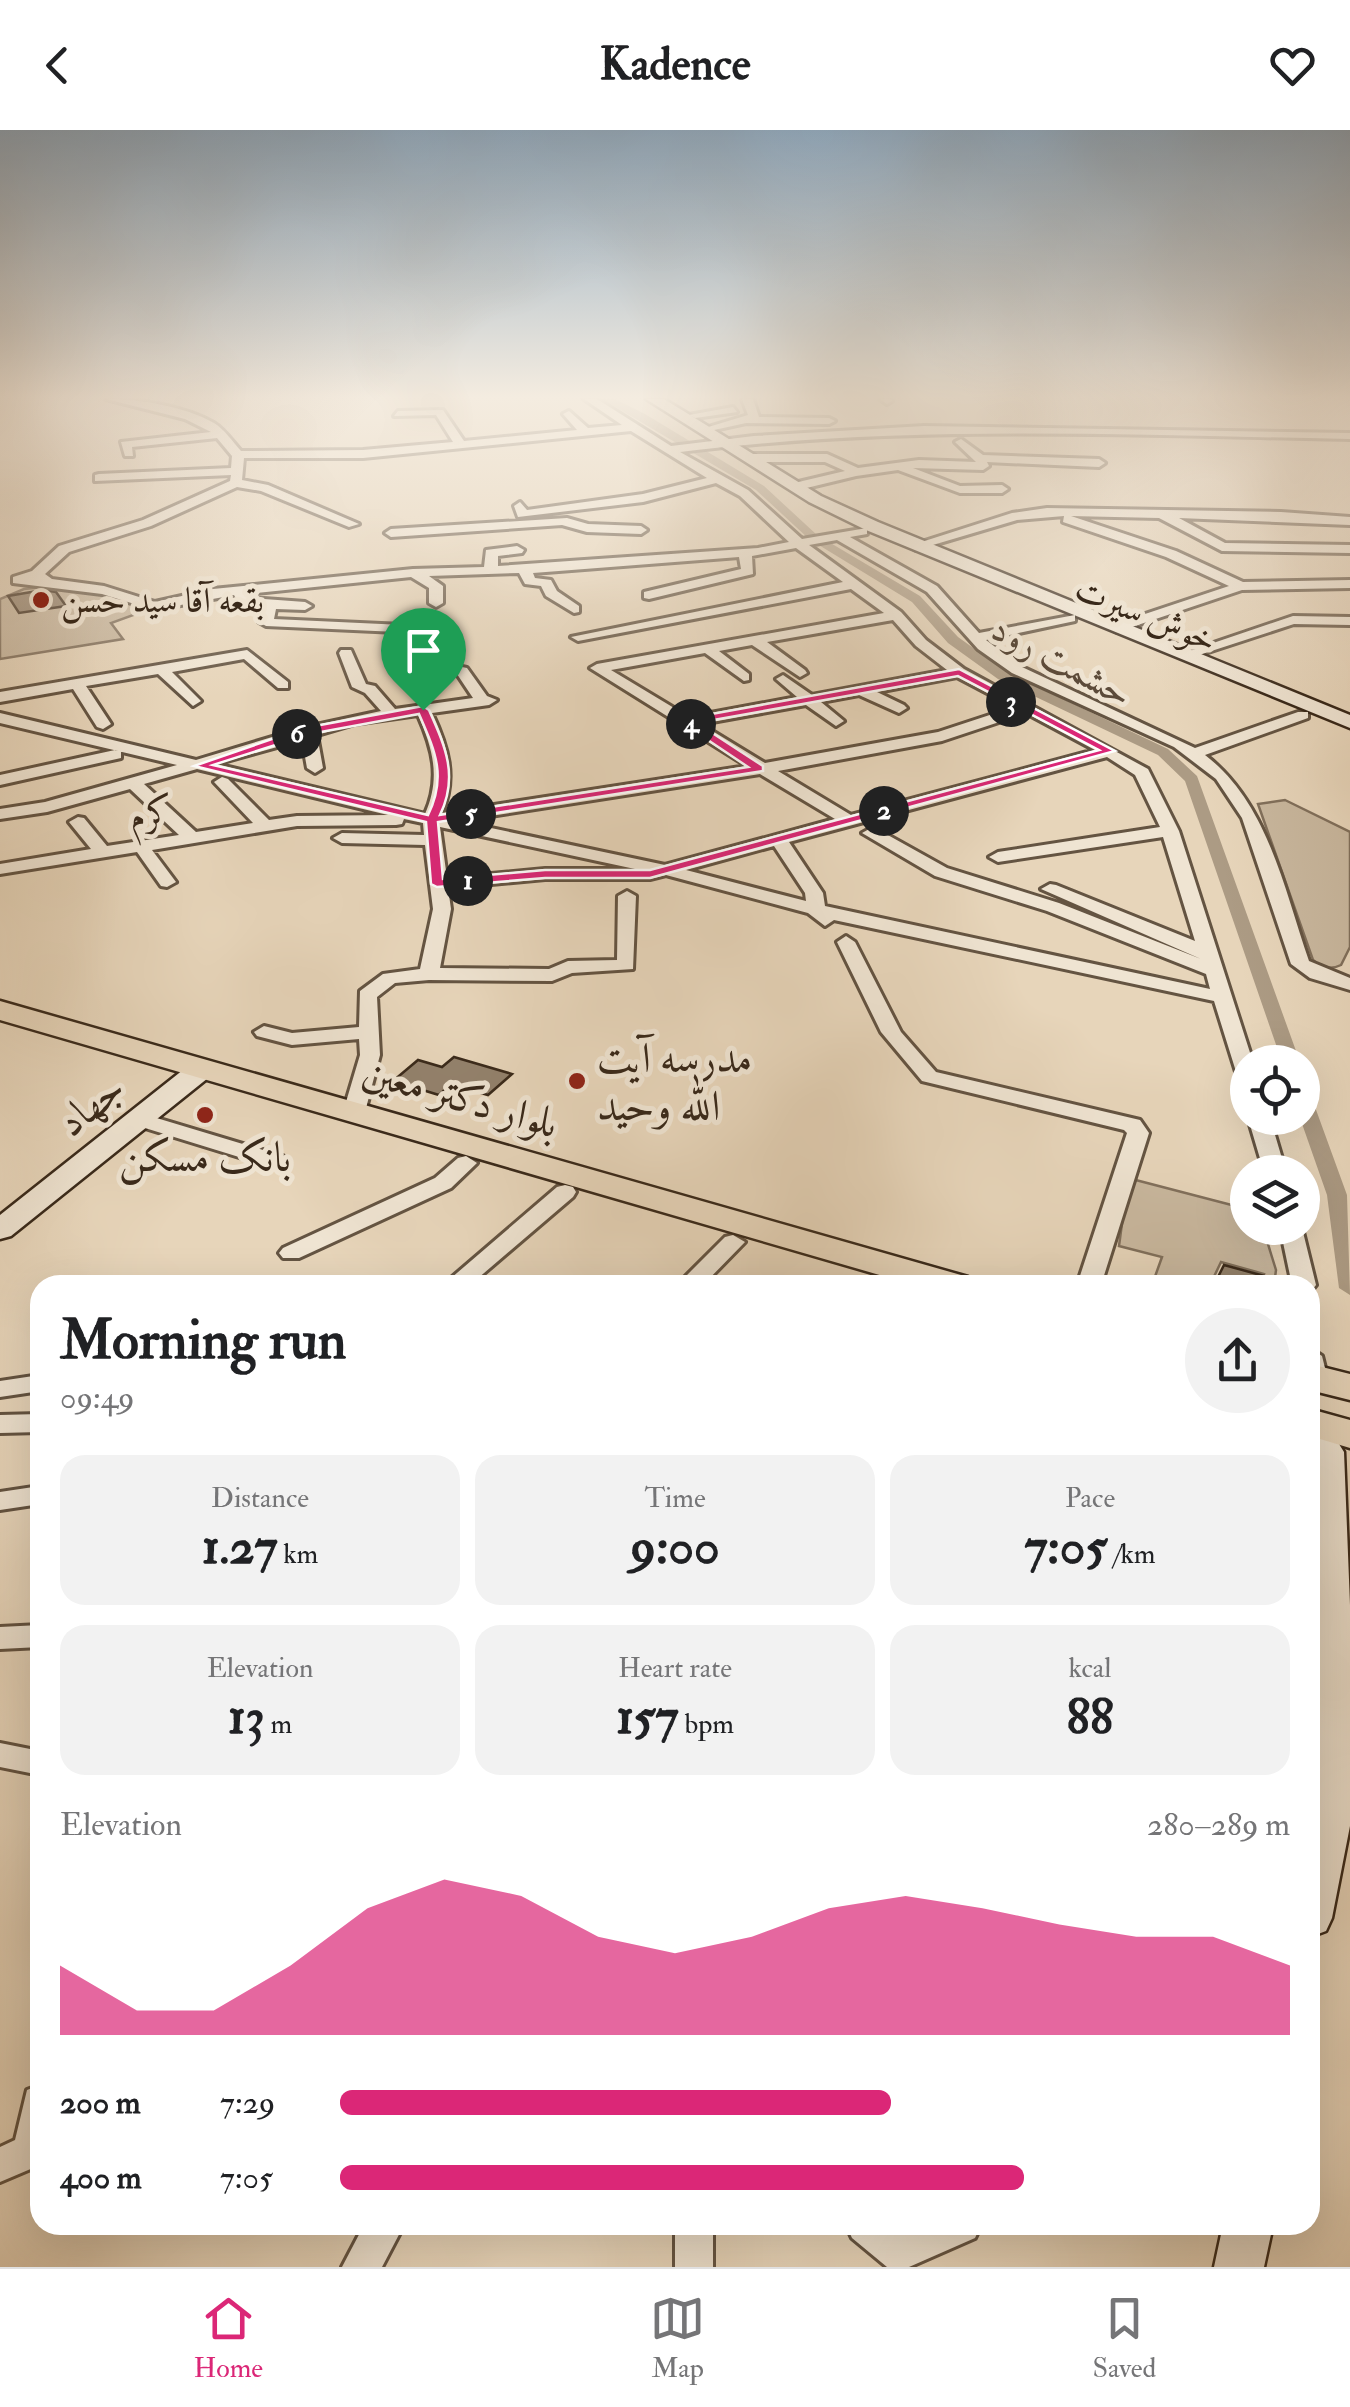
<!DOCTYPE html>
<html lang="en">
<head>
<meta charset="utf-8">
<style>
	:root { --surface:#fff; --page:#f2f2f2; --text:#202124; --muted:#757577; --line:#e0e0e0; --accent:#db2777 }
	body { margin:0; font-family:"IM FELL Double Pica",Amiri,serif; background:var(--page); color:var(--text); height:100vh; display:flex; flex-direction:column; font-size:38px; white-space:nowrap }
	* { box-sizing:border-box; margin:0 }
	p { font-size:32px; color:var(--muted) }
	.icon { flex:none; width:55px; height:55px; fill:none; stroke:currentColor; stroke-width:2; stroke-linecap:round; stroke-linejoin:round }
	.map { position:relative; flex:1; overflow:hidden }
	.details { position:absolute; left:30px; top:1145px; width:1290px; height:960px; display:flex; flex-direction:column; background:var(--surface); border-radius:30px; box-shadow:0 10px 40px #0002 }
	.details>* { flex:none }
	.buttons { position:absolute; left:1230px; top:915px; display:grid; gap:20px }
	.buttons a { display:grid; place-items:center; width:90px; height:90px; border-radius:50%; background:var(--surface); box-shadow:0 10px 40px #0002; font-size:50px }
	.pin { position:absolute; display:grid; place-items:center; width:85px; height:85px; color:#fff; margin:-102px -42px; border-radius:50% 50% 50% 0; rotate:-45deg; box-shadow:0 0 10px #0007 }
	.pin .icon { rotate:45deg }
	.km { position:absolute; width:50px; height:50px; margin:-25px; border-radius:50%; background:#222; color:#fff; font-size:28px; line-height:50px; text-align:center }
	.round { display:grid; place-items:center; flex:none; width:105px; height:105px; border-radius:52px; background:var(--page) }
	.head { display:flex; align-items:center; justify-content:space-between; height:170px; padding:0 30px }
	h1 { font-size:55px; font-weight:800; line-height:75px }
	.figures { display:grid; grid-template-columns:repeat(3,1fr); gap:15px; height:170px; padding:10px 30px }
	.figures div { display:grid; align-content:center; border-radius:25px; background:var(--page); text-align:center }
	.figures b { font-size:50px; font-weight:800 }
	.figures small { font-size:28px; font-weight:400 }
	.figures p { font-size:28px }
	.chart { height:280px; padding:20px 30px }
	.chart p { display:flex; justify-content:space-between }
	.chart svg { width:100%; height:180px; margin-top:10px; fill:var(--accent); opacity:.7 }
	ul { padding:0 30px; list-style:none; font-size:32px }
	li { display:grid; grid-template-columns:160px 120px 1fr; align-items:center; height:75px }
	li i { height:25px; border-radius:12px; background:var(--accent) }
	header { display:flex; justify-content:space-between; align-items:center; height:130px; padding:0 30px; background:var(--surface); font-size:45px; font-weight:800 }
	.tabs { display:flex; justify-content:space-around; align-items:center; height:140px; border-top:2px solid var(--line); background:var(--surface); font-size:28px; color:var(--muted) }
	.tabs a { display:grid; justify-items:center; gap:5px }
	.tabs .on { color:var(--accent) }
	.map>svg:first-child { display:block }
	.green { fill:#c9b89f; stroke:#81705c; stroke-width:2.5 }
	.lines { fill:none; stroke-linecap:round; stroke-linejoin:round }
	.canal { fill:#ac9b84; fill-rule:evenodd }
	.building { fill:#93826d; stroke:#39291a; stroke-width:2.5 }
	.street-casing { stroke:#645442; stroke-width:6 }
	.secondary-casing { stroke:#39291a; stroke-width:5 }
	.primary-casing { stroke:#39291a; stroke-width:5 }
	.street { fill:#efe4d2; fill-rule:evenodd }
	.secondary { fill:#efe4d2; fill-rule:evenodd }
	.primary { fill:#e7d5ba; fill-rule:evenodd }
	.route { fill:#db2777; stroke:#fff; stroke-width:2.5; fill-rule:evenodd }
	.poi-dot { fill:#8f2418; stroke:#efe4d2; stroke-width:4 }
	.labels { text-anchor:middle; stroke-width:10; stroke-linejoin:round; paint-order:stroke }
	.far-poi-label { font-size:35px; fill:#39291a; stroke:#efe4d2; text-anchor:start }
	.far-street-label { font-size:35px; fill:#39291a; stroke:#efe4d2 }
	.far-water-label { font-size:38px; font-style:italic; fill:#5c4b3a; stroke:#efe4d2 }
	.poi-label { font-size:42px; fill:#39291a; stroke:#efe4d2; text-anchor:start }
	.street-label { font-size:42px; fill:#39291a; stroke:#efe4d2 }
</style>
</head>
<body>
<header><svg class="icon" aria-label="back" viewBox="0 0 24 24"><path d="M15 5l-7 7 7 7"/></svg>Kadence<svg class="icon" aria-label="heart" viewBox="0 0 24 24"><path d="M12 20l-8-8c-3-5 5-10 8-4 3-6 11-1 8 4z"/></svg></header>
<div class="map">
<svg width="1350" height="2137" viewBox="0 0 1350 2137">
	<rect width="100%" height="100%" fill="#e7d5ba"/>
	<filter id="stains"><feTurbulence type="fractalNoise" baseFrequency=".002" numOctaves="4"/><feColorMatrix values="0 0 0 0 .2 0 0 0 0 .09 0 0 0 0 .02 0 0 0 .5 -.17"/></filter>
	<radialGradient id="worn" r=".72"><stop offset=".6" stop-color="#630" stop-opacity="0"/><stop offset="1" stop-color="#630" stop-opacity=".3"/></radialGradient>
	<!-- green -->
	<path class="green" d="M 55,456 L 94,461 L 147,480 L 111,493 L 123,509 L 0,529 L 0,469 L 24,459 Z
		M 1285,670 L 1350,702 L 1350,817 L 1341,835 C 1331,840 1321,838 1313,830 L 1258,674 Z
		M 1128,1048 L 1247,1079 L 1248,1098 L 1263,1098 L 1276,1140 L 1274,1155 L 1260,1155 L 1264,1144 L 1221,1132 L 1210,1155 L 1152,1155 L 1162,1127 L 1119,1116 Z"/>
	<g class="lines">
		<!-- canal -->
		<path class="canal" d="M 602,269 L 615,269 L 645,284 L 764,356 L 817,405 L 920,466 L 958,507 L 1008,543 L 1168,619 L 1197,646 L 1300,932 L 1282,932 L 1185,651 L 1158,625 L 998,549 L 948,513 L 912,472 L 809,409 L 756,360 Z
			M 1302,961 L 1311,966 L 1347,1065 L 1350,1165 L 1339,1158 L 1327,1065 L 1300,988 Z"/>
	</g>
	<!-- building -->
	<path class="building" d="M 43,460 L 56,462 L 66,476 L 19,483 L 8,466 Z
		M 454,927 L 512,944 L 488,965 L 451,954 L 439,965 L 393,951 L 418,930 L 442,937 Z
		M 1224,1135 L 1279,1150 L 1278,1155 L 1214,1155 Z"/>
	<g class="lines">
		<defs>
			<path id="street" d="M 106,269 C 139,269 184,276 214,293 C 224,299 233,312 241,321 L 363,320 L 453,312 L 436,285 L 394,286 L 398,281 L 443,280 L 464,311 L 577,300 L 563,284 L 569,281 L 588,298 L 622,295 L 584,269 L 597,269 L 671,316 L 754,306 L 924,296 L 1350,303 L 1350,309 C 1126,305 903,294 680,322 L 748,360 L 802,409 L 867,398 L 867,404 L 850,407 L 937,456 L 979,503 L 1075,485 L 1075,491 L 986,510 L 1022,537 L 1195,618 L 1298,582 L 1308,582 L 1308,588 L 1205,625 C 1268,673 1284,759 1309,831 L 1350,848 L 1350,860 L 1310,848 L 1291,834 L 1242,688 L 1216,649 L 1174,617 L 1012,543 L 978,519 L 927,462 L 837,410 L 809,415 L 901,482 L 926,510 L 964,539 L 1148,639 L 1179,701 L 1253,932 L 1248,932 L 1248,954 L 1238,948 L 1214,871 L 834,790 L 825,796 L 808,783 L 666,745 L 650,749 L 545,749 L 448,758 L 451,779 L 440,838 L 549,839 L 568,831 L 617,830 L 618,766 L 627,761 L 636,766 L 633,839 L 572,843 L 552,851 L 429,850 L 395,853 L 377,867 L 380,925 L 365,982 L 354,988 L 346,987 L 343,982 L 360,925 L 359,909 L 292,915 L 257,906 L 254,902 L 264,896 L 292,903 L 359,897 L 360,861 L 383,844 L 420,839 L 433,779 L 425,715 L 342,713 L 333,708 L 342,703 L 424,705 L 423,693 L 404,689 L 402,694 L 396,695 L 297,696 L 152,720 L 176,752 L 167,757 L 161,756 L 137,722 L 0,744 L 0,734 L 91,719 L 69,692 L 78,687 L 84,688 L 107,716 L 179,705 L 130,659 L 47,682 L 0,689 L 0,679 L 45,672 L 177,635 L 0,593 L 0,583 L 196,630 L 302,598 L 381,581 L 365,563 L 352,557 L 339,523 L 341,520 L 351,520 L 366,554 L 375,556 L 395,579 L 473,568 L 455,541 L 462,537 L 467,538 L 487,566 L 497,570 L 489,575 L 432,583 C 448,617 457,647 442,683 L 747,636 L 590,538 L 597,534 L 884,483 L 851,459 L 578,511 L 571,507 L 843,452 L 796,418 L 752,426 L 753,444 L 649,469 L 644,468 L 644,462 L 741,439 L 739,427 L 533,443 L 535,448 L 551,450 L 557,461 L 579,476 L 579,482 L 574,483 L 546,466 L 541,456 L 525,454 L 519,443 L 429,446 L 443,456 L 443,473 L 436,477 L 429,473 L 429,458 L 411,447 L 247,464 L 249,468 L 305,472 L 312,476 L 305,480 L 276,479 L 274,489 L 446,497 L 446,503 L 441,504 L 266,496 L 259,492 L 262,478 L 239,474 L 234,465 L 154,480 L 102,464 L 13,453 L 13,447 L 32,441 L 59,416 L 143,390 L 230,351 L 231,345 L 95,351 L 95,345 L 99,344 L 231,338 L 232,326 L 217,308 L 132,317 L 133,326 L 125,326 L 121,312 L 211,302 L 185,289 ZM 631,301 L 707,348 L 643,364 L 527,380 L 520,372 L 514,376 L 518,387 L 643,372 L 716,353 L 740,366 L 789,412 L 758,418 L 498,436 L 498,426 L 522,423 L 524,420 L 517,416 L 486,420 L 484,437 L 413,439 L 213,459 L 155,472 L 104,456 L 52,449 L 45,444 L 69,422 L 151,396 L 237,357 L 261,361 L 349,397 L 359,394 L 268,355 L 242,350 L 244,328 L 363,328 ZM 893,490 L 916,516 L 947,540 L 812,565 L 783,545 L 776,549 L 797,567 L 689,587 L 611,540 L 705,523 L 744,551 L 749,550 L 749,544 L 719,521 L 752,515 L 800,547 L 807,543 L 805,540 L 767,512 ZM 957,547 L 1014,577 L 938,602 L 765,633 L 701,594 L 806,575 L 836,596 L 844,591 L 821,572 L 859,565 L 899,583 L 907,578 L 904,575 L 877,562 ZM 1026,583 L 1095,620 L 851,685 L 778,641 L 942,611 ZM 418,585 C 433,619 441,648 425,684 L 216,634 L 302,610 L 307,638 L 315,643 L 323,638 L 317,605 L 354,594 ZM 1107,627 L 1135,645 L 1160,697 L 998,722 L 989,727 L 998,732 L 1163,707 L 1195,811 L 1056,755 L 1050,754 L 1041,759 L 1201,829 L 1059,773 L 947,738 L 877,699 L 871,698 L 862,703 L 935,746 L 1047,781 L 1206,844 L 1210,859 L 825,776 L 823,763 L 789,712 ZM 197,639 L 388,685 L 297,686 L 269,690 L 228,649 L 222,647 L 214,652 L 253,693 L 196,702 L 144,654 ZM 760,644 L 835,689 L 665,735 L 458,691 ZM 440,697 L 635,739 L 545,739 L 447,748 ZM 774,716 L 805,763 L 806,771 L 686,740 Z
				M 742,269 L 753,269 L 759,287 L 829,288 L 835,291 L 829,294 L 746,293 L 705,302 L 705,298 L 748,285 Z
				M 880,269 L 891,269 L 892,271 L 887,274 Z
				M 733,277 L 737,282 L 695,288 L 689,285 Z
				M 961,309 L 983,325 L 1099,329 L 1105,333 L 1099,337 L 987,332 L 989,336 L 983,340 L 913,338 L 960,356 L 1002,355 L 1008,359 L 1002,363 L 960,363 L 898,340 L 856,346 L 794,361 L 788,357 L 790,354 L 845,341 L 825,332 L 750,332 L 744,328 L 750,324 L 827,324 L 858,338 L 919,330 L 976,332 L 955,312 Z
				M 1047,378 L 1281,382 L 1350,387 L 1350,395 L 1179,388 L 1225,413 L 1350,415 L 1350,423 L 1222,421 L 1159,388 L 1071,386 L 1176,421 L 1243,452 L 1350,450 L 1350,458 L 1242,460 L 1117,502 L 1110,498 L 1112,495 L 1229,456 L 1166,427 L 1063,392 L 1064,386 L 1017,390 L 916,420 L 909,416 L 1012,383 Z
				M 567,388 L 588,394 L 641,396 L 647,400 L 641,404 L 587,402 L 562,395 L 391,407 L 385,403 L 391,399 Z
				M 1293,486 L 1350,487 L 1350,495 L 1294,494 L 1190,528 L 1178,525 Z
				M 247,520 L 288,552 L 288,558 L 278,558 L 244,529 L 172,542 L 201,571 L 193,576 L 158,544 L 86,556 L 111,594 L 103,599 L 97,597 L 73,559 L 0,572 L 0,562 Z
				M 115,620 L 121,622 L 121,628 L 0,655 L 0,645 Z
				M 846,806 L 855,812 L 901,902 L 936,942 L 1140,990 L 1149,1003 L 1101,1155 L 1077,1155 L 1127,1003 L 1124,1000 L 922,951 L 881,902 L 837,812 Z
				M 140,983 L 283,1026 L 286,1031 L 275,1038 L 132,994 L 129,989 L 132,984 Z
				M 1248,988 L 1270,988 L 1286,1042 L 1264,1042 Z
				M 466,1026 L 477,1033 L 451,1058 L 299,1128 L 283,1128 L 279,1123 L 283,1118 L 435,1048 L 458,1028 Z
				M 565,1055 L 573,1057 L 576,1062 L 573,1067 L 470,1155 L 443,1155 L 557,1057 Z
				M 1280,1098 L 1302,1098 L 1316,1155 L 1312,1160 L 1310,1155 L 1292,1155 Z
				M 733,1105 L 745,1112 L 703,1155 L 677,1155 L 725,1107 Z
				M 1310,1218 L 1322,1226 L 1327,1246 L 1323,1252 L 1310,1253 Z
				M 40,1245 L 40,1261 L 0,1267 L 0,1251 Z
				M 40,1284 L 40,1302 L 0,1303 L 0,1285 Z
				M 40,1356 L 40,1374 L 0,1380 L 0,1362 Z
				M 40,1495 L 40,1517 L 0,1519 L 0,1497 Z
				M 0,1613 L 40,1621 L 40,1645 L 0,1637 Z
				M 40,1955 L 40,2035 L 0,2052 L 0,2017 L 15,2010 L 27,1960 Z
				M 364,2095 L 404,2095 L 382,2137 L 342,2137 Z
				M 675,2095 L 713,2095 L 713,2137 L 675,2137 Z
				M 846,2095 L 894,2095 L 902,2102 L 919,2095 L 981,2095 L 975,2108 L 909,2137 L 887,2137 L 852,2108 Z"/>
			<path id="secondary" d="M 646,269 L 664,269 L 821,366 L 878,392 L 1350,585 L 1350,598 L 866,400 L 809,372 Z
				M 203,930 L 217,938 L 213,944 L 11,1106 L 0,1109 L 0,1085 L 193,932 Z
				M 1310,1283 L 1322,1287 L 1344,1322 L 1350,1475 L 1350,1696 L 1332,1788 L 1326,1801 L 1310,1807 L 1310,1686 L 1315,1662 Z
				M 1223,2095 L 1273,2095 L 1264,2137 L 1214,2137 Z"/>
			<path id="primary" d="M 0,871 L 968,1147 L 973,1155 L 914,1155 L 0,890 Z
				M 1310,1234 L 1350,1244 L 1350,1270 L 1310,1260 Z
				M 1310,1279 L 1350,1290 L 1350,1318 L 1310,1306 Z"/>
		</defs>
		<!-- street casing -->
		<use href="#street" class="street-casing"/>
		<!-- secondary casing -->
		<use href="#secondary" class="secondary-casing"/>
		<!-- primary casing -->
		<use href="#primary" class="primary-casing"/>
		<!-- street -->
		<use href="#street" class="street"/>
		<!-- secondary -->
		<use href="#secondary" class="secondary"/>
		<!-- primary -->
		<use href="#primary" class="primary"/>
	</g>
	<!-- sky -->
	<linearGradient id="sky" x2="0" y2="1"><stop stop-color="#90aac0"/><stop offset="0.47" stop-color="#f4ece0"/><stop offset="1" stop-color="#f4ece0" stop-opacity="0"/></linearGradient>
	<rect width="1350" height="568" fill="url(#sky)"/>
	<!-- route -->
	<path class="route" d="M 959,539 L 1115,621 L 650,748 L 545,748 L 437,757 L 431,754 L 426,692 L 194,636 L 304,598 L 423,576 L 429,580 C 445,616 459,646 440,685 L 748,637 L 684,594 L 684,589 ZM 958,546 L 1099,620 L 650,740 L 545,740 L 443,749 L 438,692 L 763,641 L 763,636 L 697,593 ZM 419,584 C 435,621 447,646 428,685 L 213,635 L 310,604 Z"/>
	<!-- markers -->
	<g class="poi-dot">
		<circle cx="41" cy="470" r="10"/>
		<circle cx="577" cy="951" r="10"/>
		<circle cx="205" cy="985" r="10"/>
	</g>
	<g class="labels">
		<!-- far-poi labels -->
		<g class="far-poi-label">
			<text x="61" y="482">بقعه آقا سید حسن</text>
		</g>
		<!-- far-street labels -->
		<g class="far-street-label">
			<text transform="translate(1146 484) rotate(22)" y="12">خوش سیرت</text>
			<text transform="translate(151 683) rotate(-11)" y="12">کرم</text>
		</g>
		<!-- far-water labels -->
		<g class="far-water-label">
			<text transform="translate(1063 531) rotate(28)" y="13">حشمت رود</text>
		</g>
		<!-- poi labels -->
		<g class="poi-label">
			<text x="597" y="942">مدرسه آیت<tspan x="597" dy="48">الله وحید</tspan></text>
			<text x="205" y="1041" text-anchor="middle">بانک مسکن</text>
		</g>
		<!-- street labels -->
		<g class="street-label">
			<text transform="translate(461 966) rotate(16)" y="15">بلوار دکتر معین</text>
			<text transform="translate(90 974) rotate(-39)" y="15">جهاد</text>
		</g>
	</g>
	<rect width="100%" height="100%" filter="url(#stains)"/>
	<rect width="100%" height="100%" fill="url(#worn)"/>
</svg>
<div class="buttons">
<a><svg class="icon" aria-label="locate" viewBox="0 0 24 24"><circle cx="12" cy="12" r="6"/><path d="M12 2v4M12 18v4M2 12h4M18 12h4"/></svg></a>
<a><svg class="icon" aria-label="layers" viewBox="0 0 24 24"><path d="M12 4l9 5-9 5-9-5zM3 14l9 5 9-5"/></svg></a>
</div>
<div class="pin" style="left:423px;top:580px;background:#1e9e55"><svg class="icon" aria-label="arrive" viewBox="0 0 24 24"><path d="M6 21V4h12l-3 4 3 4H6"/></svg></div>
<b class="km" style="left:468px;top:751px">1</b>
<b class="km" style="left:884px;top:681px">2</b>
<b class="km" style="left:1011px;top:572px">3</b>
<b class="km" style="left:691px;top:594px">4</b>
<b class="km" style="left:471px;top:684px">5</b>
<b class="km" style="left:297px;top:604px">6</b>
<section class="details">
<div class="head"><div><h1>Morning run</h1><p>09:49</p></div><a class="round"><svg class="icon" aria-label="share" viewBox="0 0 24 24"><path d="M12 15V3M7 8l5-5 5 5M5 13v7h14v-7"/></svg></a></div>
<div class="figures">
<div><p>Distance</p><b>1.27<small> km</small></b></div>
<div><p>Time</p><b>9:00</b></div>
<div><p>Pace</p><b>7:05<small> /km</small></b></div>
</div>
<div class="figures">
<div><p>Elevation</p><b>13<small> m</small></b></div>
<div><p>Heart rate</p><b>157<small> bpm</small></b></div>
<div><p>kcal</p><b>88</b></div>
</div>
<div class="chart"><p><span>Elevation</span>280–289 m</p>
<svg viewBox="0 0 160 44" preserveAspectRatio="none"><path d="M0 44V27L10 38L20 38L30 27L40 13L50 6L60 10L70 20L80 24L90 20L100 13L110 10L120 13L130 17L140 20L150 20L160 27V44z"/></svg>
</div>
<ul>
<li><b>200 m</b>7:29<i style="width:58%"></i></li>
<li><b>400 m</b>7:05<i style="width:72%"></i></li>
</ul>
</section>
</div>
<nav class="tabs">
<a class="on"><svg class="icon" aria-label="home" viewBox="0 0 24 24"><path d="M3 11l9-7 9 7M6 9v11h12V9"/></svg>Home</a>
<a><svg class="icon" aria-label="map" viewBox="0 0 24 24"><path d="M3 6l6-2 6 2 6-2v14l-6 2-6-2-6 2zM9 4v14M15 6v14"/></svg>Map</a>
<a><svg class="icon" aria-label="saved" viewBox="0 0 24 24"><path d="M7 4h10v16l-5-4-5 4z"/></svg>Saved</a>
</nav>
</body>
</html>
